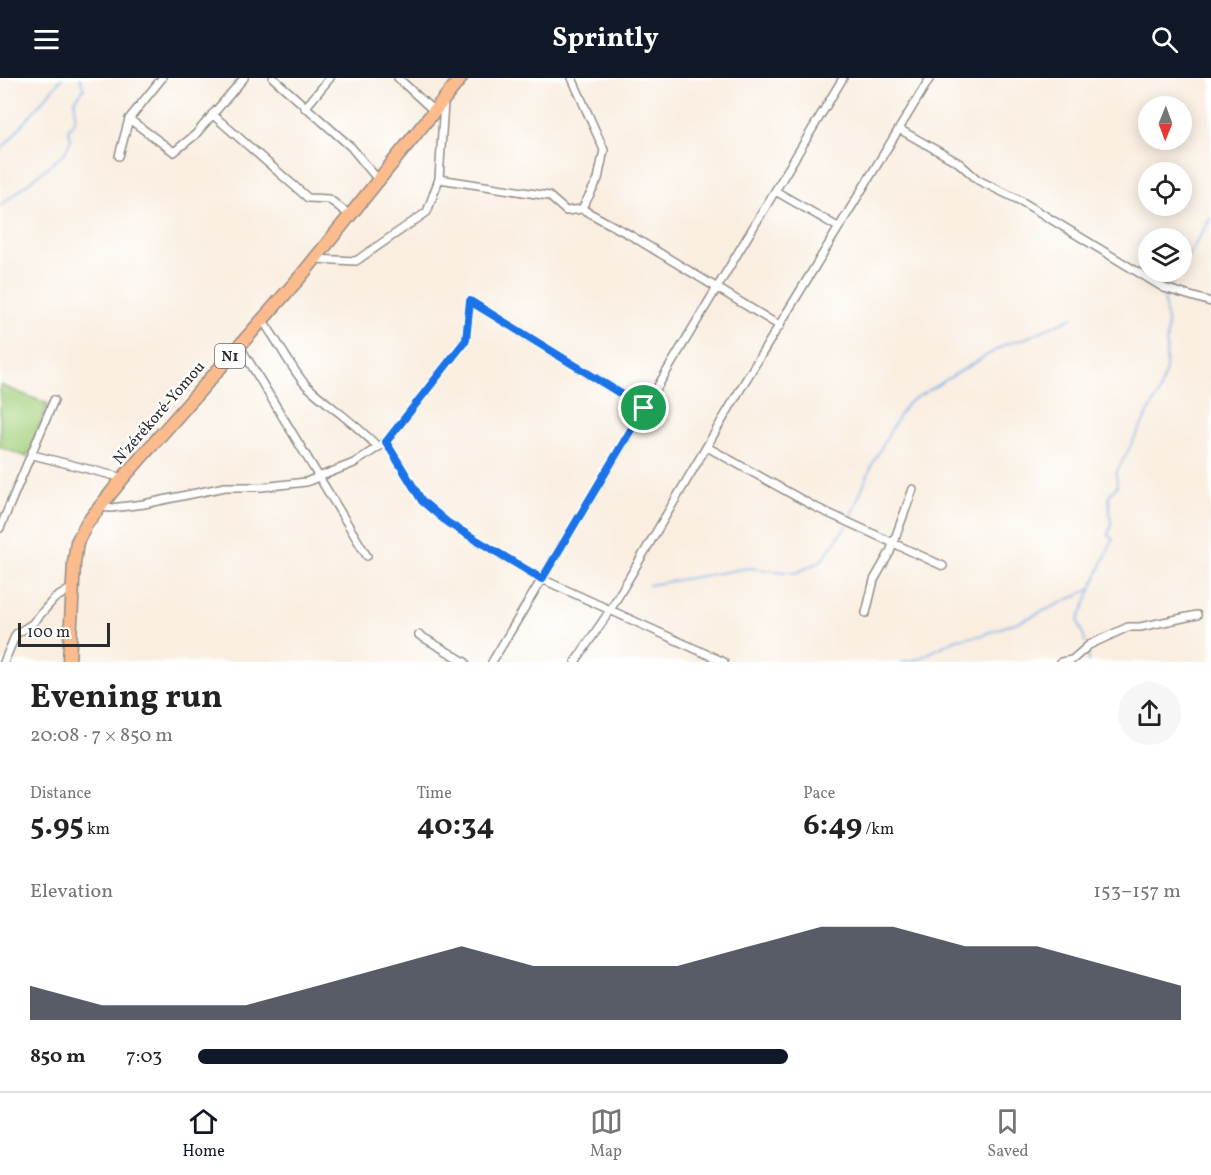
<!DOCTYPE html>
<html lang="en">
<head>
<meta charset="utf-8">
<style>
	:root { --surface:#fff; --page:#f6f6f6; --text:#222; --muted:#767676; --line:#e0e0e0; --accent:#111827 }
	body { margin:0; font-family:Vollkorn,serif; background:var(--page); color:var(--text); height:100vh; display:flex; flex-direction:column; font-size:22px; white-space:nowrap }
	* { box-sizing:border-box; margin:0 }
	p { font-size:20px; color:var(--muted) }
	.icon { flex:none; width:33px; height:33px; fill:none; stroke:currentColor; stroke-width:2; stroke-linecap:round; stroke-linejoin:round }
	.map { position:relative; height:584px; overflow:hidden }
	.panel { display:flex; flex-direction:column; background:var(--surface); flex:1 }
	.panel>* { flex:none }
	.needle { width:39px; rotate:181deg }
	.buttons { position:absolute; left:1138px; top:18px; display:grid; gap:12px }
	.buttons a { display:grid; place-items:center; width:54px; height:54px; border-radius:50%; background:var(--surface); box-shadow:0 3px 15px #0003; font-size:30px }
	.scale { position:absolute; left:18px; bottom:15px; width:92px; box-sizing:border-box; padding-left:6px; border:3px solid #2b2b2b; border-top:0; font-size:16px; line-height:21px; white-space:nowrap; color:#2b2b2b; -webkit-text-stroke:4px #fff; paint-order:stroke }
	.pin { position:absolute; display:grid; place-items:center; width:51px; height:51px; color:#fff; margin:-26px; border:3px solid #fff; border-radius:50%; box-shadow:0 2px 6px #0007 }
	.round { display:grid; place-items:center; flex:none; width:63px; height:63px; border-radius:32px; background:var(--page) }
	.headline { display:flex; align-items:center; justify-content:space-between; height:102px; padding:0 30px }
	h1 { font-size:33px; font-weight:700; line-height:45px }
	.stats { display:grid; grid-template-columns:repeat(3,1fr); gap:9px; height:102px; padding:6px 30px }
	.stats div { display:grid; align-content:center }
	.stats b { font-size:30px; font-weight:700 }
	.stats small { font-size:16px; font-weight:400 }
	.stats p { font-size:16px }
	.chart { height:168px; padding:12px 30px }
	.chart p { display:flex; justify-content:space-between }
	.chart svg { width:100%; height:108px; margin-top:6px; fill:var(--accent); opacity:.7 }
	ul { padding:0 30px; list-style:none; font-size:20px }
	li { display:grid; grid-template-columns:96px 72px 1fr; align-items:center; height:45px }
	li i { height:15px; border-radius:8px; background:var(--accent) }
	header { display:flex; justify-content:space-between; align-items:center; height:78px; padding:0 30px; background:var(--accent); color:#fff; font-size:27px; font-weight:700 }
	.menu { display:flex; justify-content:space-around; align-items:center; height:84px; border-top:2px solid var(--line); background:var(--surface); font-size:16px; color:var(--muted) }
	.menu a { display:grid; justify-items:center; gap:3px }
	.menu .selected { color:var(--accent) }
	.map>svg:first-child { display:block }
	.pitch { fill:#a4d17e; stroke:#687e54; stroke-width:1.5 }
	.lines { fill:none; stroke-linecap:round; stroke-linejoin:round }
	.stream { stroke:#79ace6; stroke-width:1.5 }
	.street-casing { stroke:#928c86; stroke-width:10 }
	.highway-casing { stroke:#928c86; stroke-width:15 }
	.street { stroke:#fff; stroke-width:7 }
	.highway { stroke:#fbbb8d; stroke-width:12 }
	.route-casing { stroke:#fff; stroke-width:12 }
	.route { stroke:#1a73e8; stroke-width:8 }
	.labels { text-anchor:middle; stroke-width:4.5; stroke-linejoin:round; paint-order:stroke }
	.shield { fill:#fff; stroke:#6b6b6b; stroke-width:1.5 }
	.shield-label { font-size:15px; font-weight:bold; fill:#2b2b2b }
	.street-label { font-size:16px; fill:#2b2b2b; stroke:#fff }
</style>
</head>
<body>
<header><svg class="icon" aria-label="menu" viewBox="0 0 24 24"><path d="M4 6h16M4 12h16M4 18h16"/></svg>Sprintly<svg class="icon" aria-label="search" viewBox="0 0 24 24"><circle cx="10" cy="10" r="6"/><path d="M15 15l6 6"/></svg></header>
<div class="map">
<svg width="1211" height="584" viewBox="0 0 1211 584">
	<rect width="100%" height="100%" fill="#fff"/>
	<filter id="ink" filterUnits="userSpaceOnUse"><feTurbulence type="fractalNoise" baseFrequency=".0167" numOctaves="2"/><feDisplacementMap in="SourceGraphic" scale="12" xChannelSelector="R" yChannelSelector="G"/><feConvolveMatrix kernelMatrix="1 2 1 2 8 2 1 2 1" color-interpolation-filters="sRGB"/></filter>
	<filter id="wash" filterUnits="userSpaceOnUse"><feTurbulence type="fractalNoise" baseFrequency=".008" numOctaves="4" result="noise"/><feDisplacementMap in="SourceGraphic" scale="24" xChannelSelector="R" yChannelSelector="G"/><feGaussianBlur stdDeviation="1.35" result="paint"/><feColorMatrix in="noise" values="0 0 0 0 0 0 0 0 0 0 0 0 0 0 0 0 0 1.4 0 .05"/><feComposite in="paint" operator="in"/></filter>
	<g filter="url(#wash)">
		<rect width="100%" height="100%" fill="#f9eee0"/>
		<!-- pitch -->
		<path class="pitch" d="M 0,307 L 48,326 L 27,379 L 0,369 Z"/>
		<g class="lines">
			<!-- stream -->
			<path class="stream" d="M 0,73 L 62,0
				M 0,128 L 65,75 L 71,61 L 68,52 L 75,42 L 75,22 L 84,11 L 80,0
				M 1182,188 L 1211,140
				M 1169,210 L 1179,194
				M 849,442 L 872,387 L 898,339 L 909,324 L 1006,266 L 1024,261 L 1073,239
				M 649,507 L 748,490 L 796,495 L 821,483 L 847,447
				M 1086,565 L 1078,543 L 1091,512
				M 1088,573 L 1088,584
				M 902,584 L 918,581 L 957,561 L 979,558 L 1026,541 L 1091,511 L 1113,461 L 1108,457 L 1111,447 L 1109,417 L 1117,408 L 1116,395 L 1159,315 L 1166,291 L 1167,243 L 1164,221 L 1167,214"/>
		</g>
	</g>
	<g filter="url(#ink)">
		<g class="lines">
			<defs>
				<path id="street" d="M 273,0 L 351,69 L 380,104
					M 398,0 L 436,35
					M 572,0 L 604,72 L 598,101 L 582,131
					M 305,30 L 330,0
					M 212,36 L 308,120 L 329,121 L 351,138
					M 129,41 L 174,74 L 195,57 L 244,0
					M 899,51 L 959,85 L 978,102 L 1021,123 L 1164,210 L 1211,224
					M 119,78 L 129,41 L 162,0
					M 439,101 L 549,118 L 566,133 L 582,131 L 630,157 L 780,248
					M 777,114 L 838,149
					M 315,181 L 356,183 L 427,134 L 439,101 L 444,24
					M 262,242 C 276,259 294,296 307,308 C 330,329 355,345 378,369
					M 239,267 L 367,478
					M 386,364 L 422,423 L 448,445 L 542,501 L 724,584
					M 707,369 L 815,429 L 943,488
					M 33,377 L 123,400
					M 99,429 L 111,430 L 144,426 L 225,409 L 262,409 L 306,404 L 354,385 L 386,364 L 466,262 L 470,223 L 644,330
					M 0,450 L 54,322
					M 866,535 L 874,502 L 890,474 L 913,411
					M 419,557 L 465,584
					M 4,584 L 16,556 L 32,546 L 54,521 L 72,510
					M 492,584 L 843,0
					M 575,584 L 609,534 L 747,300 L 930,0
					M 1061,584 L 1072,582 L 1089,567 L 1128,549 L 1140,549 L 1197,537"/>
				<path id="highway" d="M 69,584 L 74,485 L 77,464 L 87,445 L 123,400 L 301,198 L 461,0"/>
			</defs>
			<!-- street casing -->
			<use href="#street" class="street-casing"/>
			<!-- highway casing -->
			<use href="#highway" class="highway-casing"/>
			<!-- street -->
			<use href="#street" class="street"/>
			<!-- highway -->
			<use href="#highway" class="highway"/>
		</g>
	</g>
	<g class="lines" filter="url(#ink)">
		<defs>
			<path id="route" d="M 470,223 L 644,330 L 542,501 L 448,445 L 422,423 L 386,364 L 466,262 Z"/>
		</defs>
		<!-- route casing -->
		<use href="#route" class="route-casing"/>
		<!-- route -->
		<use href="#route" class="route"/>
	</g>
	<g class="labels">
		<!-- shield labels -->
		<rect class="shield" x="215" y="266" width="30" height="24" rx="4.5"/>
		<g class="shield-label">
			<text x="230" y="283">N1</text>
		</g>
		<!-- street labels -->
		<g class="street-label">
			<text transform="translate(158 334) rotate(-49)" y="6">N'zérékoré-Yomou</text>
		</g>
	</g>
</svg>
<div class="buttons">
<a><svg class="needle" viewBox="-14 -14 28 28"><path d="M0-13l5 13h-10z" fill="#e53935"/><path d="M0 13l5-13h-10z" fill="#767676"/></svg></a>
<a><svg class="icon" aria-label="locate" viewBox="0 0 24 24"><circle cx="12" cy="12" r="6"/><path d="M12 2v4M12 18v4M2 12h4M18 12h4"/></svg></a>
<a><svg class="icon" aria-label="layers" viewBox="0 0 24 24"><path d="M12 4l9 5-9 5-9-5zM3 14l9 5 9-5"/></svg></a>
</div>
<div class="scale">100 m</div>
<div class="pin" style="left:644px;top:330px;background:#1e9e55"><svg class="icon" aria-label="arrive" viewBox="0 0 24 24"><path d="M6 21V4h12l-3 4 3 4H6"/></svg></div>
</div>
<section class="panel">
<div class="headline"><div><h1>Evening run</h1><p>20:08 · 7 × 850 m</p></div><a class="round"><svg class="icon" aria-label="share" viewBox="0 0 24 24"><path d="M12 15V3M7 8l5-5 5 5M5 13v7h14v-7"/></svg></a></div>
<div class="stats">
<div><p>Distance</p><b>5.95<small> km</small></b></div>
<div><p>Time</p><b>40:34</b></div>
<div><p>Pace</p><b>6:49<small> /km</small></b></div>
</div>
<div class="chart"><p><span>Elevation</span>153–157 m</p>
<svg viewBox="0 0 160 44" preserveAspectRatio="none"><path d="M0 44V30L10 38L20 38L30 38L40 30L50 22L60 14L70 22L80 22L90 22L100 14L110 6L120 6L130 14L140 14L150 22L160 30V44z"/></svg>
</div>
<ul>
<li><b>850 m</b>7:03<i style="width:60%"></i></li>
</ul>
</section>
<nav class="menu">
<a class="selected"><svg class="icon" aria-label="home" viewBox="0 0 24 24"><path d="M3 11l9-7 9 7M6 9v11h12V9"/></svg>Home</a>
<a><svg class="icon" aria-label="map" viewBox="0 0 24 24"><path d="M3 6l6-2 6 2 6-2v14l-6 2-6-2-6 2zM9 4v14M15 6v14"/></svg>Map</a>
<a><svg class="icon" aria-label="saved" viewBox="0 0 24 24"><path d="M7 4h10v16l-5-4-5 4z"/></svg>Saved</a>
</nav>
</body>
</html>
